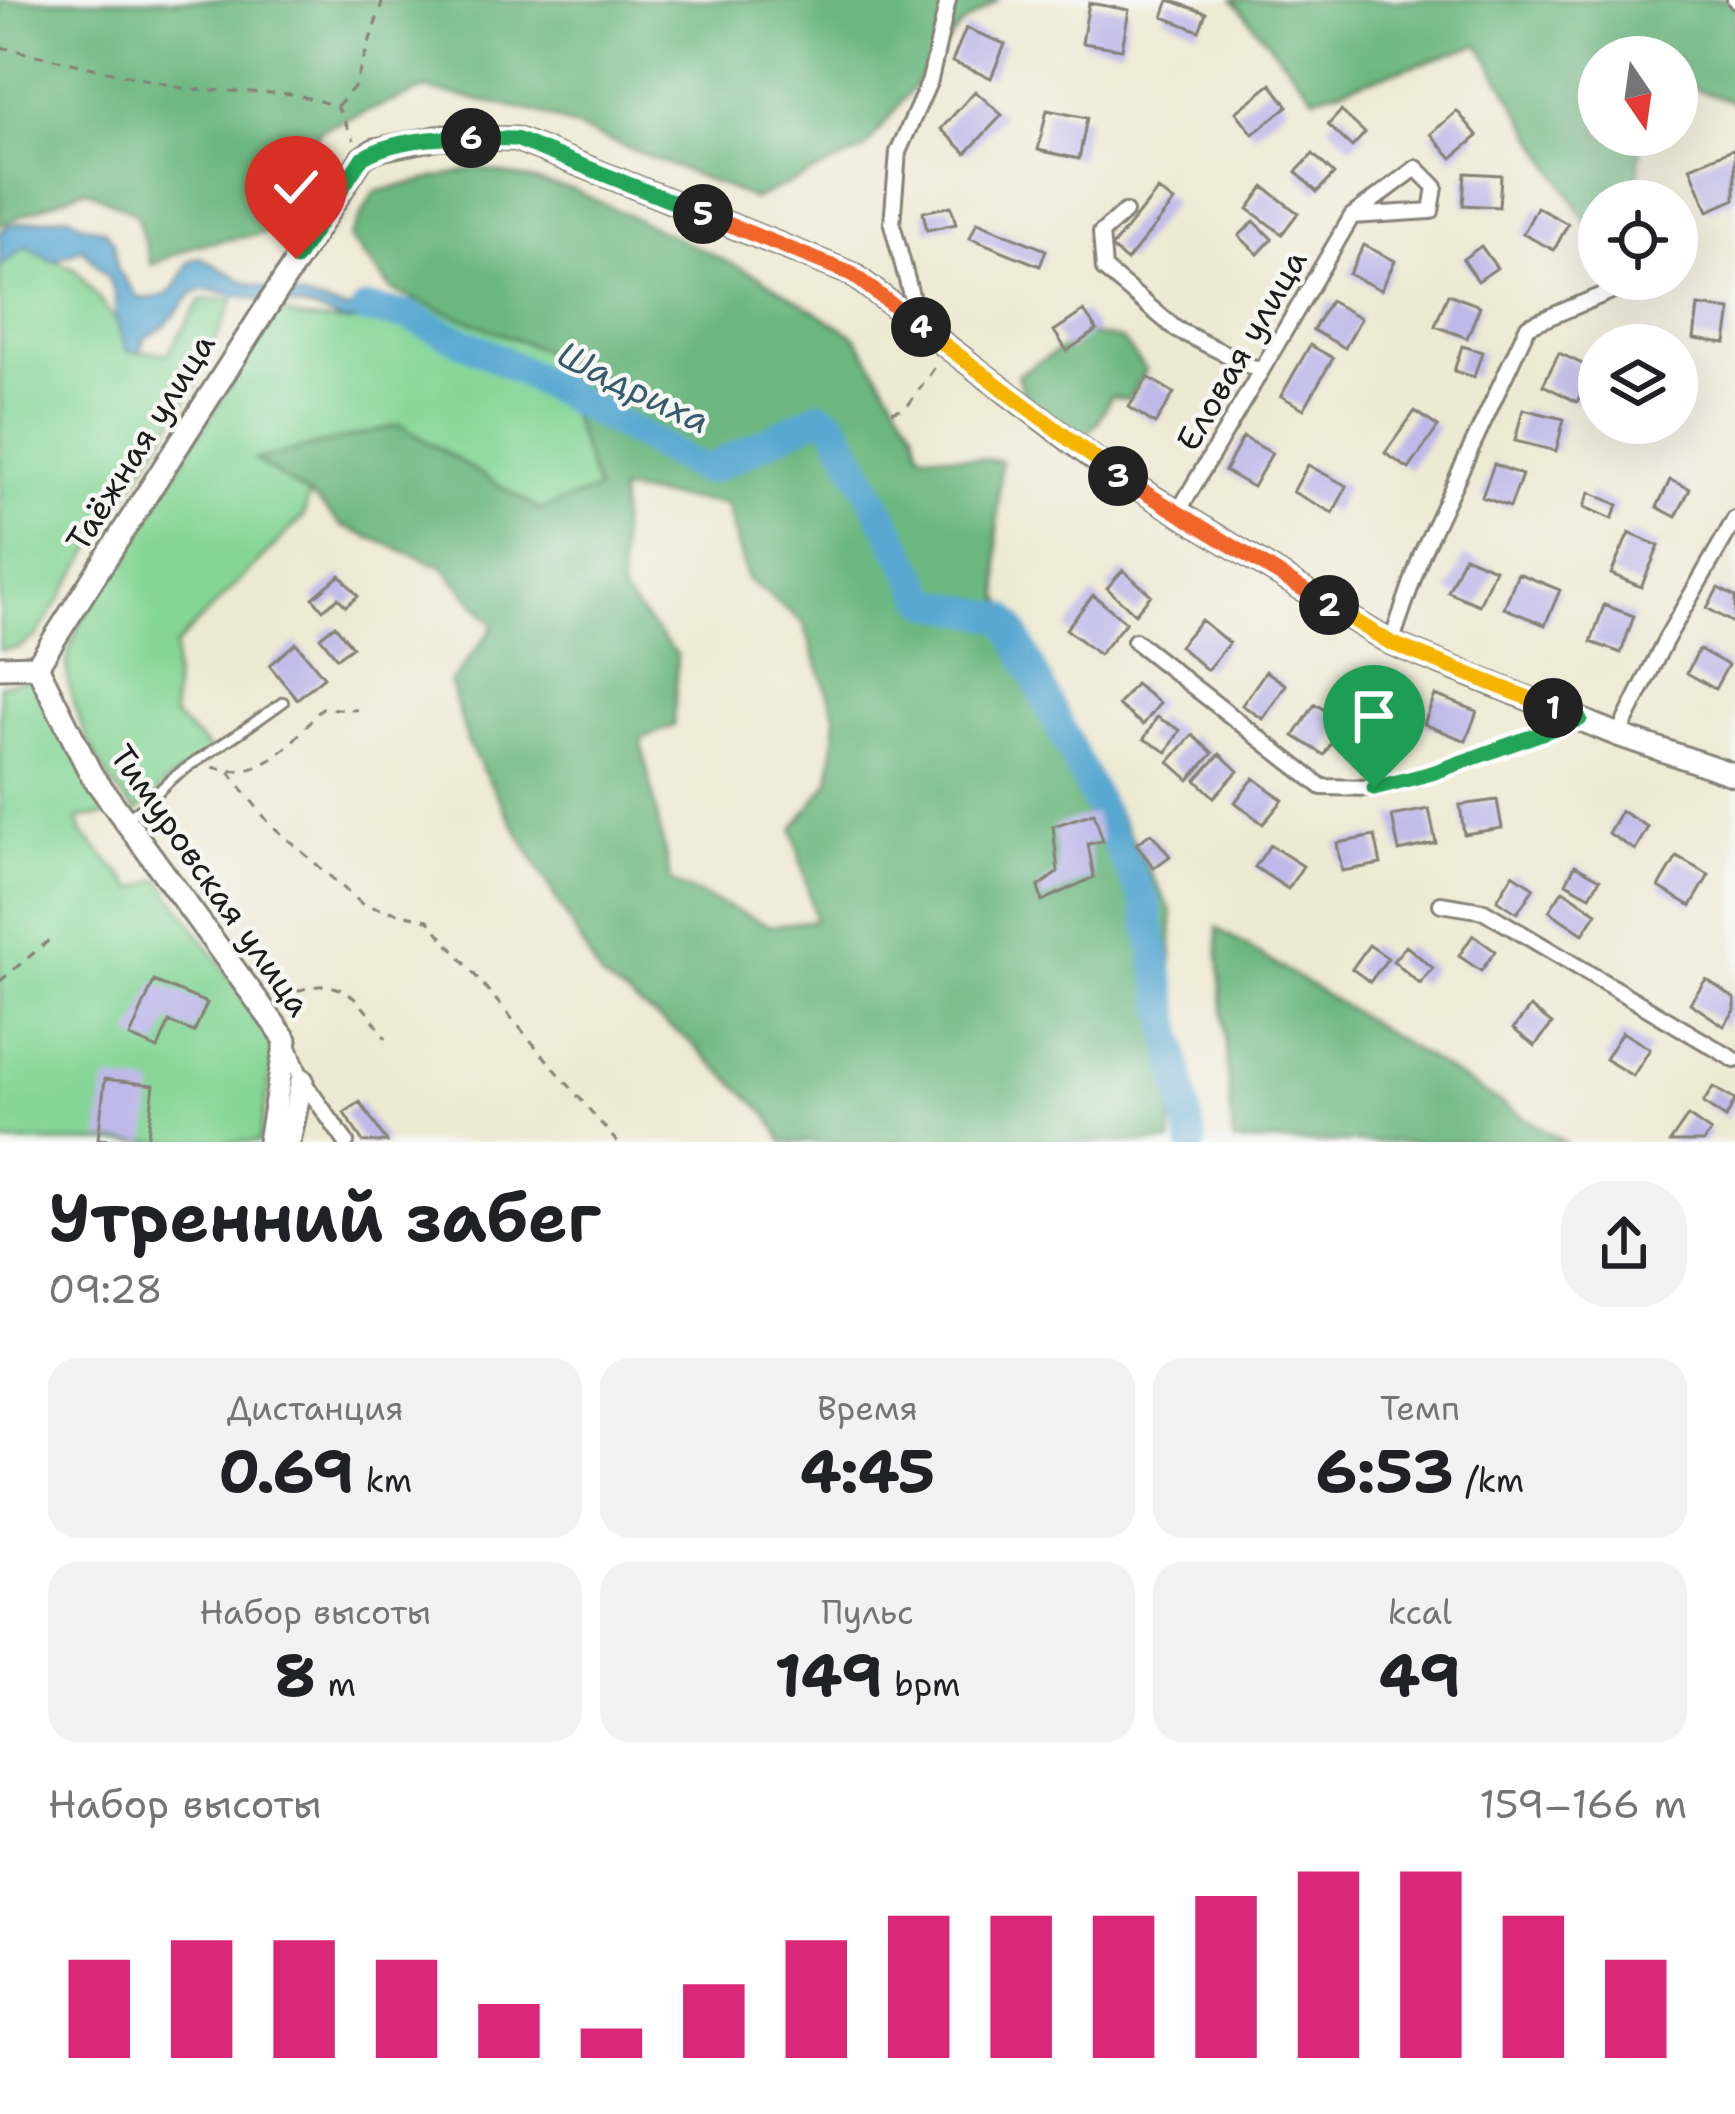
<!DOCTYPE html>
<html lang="ru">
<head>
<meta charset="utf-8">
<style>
	:root { --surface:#fff; --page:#f2f2f2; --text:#202124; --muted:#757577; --accent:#db2777 }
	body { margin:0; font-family:"Shantell Sans",sans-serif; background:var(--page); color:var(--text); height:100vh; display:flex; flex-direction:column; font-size:45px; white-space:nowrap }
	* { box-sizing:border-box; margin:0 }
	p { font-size:39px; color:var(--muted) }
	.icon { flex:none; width:66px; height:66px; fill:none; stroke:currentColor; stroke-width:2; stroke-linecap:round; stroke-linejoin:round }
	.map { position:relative; height:1142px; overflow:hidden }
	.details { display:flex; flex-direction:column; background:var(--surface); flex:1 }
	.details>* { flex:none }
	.needle { width:78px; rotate:167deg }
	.fabs { position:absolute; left:1578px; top:36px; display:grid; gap:24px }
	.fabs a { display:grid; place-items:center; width:120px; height:120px; border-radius:50%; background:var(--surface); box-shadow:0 12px 48px #0002; font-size:60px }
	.pin { position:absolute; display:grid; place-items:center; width:102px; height:102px; color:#fff; margin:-123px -51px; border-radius:50% 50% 50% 0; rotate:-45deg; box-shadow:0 0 12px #0007 }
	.pin .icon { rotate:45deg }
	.km { position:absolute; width:60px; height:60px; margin:-30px; border-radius:50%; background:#222; color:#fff; font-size:33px; line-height:60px; text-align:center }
	.round { display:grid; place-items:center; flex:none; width:126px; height:126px; border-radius:48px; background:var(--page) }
	.headline { display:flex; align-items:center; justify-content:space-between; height:204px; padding:0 48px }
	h1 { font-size:66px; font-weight:700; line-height:90px }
	.figures { display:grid; grid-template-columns:repeat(3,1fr); gap:18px; height:204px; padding:12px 48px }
	.figures div { display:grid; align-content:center; border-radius:30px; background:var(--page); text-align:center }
	.figures b { font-size:60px; font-weight:700 }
	.figures small { font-size:33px; font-weight:400 }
	.figures p { font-size:33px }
	.chart { height:336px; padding:24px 48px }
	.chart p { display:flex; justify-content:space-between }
	.chart svg { width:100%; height:216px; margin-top:12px; stroke:var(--accent); stroke-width:6 }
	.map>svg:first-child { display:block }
	.green { fill:#85d696; stroke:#507959; stroke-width:3 }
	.forest { fill:#6cb77f; stroke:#446a4e; stroke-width:3; fill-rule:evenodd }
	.water { fill:#58a8d2; stroke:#3a6277; stroke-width:3 }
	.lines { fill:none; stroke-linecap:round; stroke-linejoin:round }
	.river { stroke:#58a8d2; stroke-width:30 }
	.building { fill:#bfb9e9 }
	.lane-casing { stroke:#858277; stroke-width:14 }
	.street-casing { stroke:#858277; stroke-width:20 }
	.secondary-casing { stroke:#858277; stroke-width:27 }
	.path { stroke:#858277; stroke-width:3; stroke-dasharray:9 9; stroke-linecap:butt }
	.lane { stroke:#fff; stroke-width:8 }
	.street { stroke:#fff; stroke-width:14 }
	.secondary { stroke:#fff; stroke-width:21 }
	.split-1-casing { stroke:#fff; stroke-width:24 }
	.split-2-casing { stroke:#fff; stroke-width:24 }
	.split-3-casing { stroke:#fff; stroke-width:24 }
	.split-4-casing { stroke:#fff; stroke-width:24 }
	.split-5-casing { stroke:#fff; stroke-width:24 }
	.split-6-casing { stroke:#fff; stroke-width:24 }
	.split-7-casing { stroke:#fff; stroke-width:24 }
	.split-1 { stroke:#22a559; stroke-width:15 }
	.split-2 { stroke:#f5b400; stroke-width:15 }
	.split-3 { stroke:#f0652b; stroke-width:15 }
	.split-4 { stroke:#f5b400; stroke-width:15 }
	.split-5 { stroke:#f0652b; stroke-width:15 }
	.split-6 { stroke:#22a559; stroke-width:15 }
	.split-7 { stroke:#22a559; stroke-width:15 }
	.labels { text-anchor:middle; stroke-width:9; stroke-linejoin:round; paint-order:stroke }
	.street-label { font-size:33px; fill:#1c1c1c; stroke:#f6f6f2 }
	.water-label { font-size:36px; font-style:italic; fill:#375b6e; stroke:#f6f6f2 }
</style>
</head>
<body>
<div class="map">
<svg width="1735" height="1142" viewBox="0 0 1735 1142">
	<rect width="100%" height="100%" fill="#f6f6f2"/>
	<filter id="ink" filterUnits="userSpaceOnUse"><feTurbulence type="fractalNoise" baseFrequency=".00833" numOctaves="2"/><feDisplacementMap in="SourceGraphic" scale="24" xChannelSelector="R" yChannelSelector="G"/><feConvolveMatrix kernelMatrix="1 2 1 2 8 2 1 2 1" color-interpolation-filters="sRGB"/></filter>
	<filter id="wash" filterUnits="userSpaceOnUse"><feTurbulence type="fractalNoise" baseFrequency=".004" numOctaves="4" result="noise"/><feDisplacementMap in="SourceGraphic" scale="48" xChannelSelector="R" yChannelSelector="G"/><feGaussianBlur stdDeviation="2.7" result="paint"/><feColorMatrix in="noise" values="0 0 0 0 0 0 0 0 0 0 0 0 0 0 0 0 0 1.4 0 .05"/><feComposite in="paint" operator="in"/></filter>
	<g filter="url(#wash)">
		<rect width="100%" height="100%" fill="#eee9d2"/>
		<!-- green -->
		<path class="green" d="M 26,246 L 76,270 L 116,321 L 127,351 L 168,353 L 201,300 L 234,299 L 195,387 L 37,635 L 19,648 L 0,650 L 0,267 Z
			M 415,299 L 550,353 L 597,490 L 540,511 L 400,425 L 257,460 L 309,496 L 303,517 L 175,646 L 173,716 L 214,753 L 173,777 L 137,812 C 105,784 68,710 67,667 C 66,653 76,634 80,621 L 278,311 C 319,328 363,320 406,315 Z
			M 32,678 L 110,815 L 78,818 L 81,832 L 135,889 L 160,879 L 276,1042 L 259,1142 L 0,1142 L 0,685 Z"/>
		<!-- forest -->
		<path class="forest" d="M 0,0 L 998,0 L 962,25 L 864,150 L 755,199 L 537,112 L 424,89 L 320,130 L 266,233 L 197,245 L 151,265 L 136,214 L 85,189 L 0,225 Z
			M 1233,0 L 1735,0 L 1735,103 L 1686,85 L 1677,91 L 1677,57 L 1599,57 L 1599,135 L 1641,135 L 1637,201 L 1599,201 L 1597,240 L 1479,45 L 1314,97 Z
			M 478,168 L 574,190 L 760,277 L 856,337 L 915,431 L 920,452 L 1001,461 L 997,531 L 1000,596 L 1172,913 L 1171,1142 L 783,1142 L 768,1115 L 688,1040 L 601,978 L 469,746 L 450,683 L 494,626 L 443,567 L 342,526 L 316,500 L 255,460 L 400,425 L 540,510 L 597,490 L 550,353 L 393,291 L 349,238 L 374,192 ZM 620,491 L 726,504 L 747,579 L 803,622 L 836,717 L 830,780 L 793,829 L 815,920 L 771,926 L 671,882 L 641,739 L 674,726 L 677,654 L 621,592 Z
			M 1086,334 L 1121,339 L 1146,370 L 1128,399 L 1111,396 L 1099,421 L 1082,440 L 1025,398 L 1017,375 Z
			M 1217,928 L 1564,1142 L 1233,1142 Z"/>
		<!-- water -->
		<path class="water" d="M 69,215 L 83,225 L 105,230 L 114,243 L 117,269 L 138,298 C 172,300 174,291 188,262 L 200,257 L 245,282 L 346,310 L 374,304 L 407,315 L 347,322 L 311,309 L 205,289 L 193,293 L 164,327 L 144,338 L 141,352 L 127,351 L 116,321 L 115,294 L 108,278 L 83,249 L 53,261 L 26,246 L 0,267 L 0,232 L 9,225 Z"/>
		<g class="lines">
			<!-- river -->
			<path class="river" d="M 366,310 L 407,315 L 496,357 L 699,468 L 710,469 L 820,415 L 834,423 L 926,598 L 933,603 L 1004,618 L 1010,625 L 1145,901 L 1192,1142"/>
		</g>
		<g id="blocks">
			<!-- building -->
			<path class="building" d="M 1169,0 L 1206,13 L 1199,31 L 1163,17 Z
				M 1089,3 L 1129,10 L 1122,49 L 1082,43 Z
				M 966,28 L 1005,44 L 991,78 L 952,62 Z
				M 1271,84 L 1288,106 L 1253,134 L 1236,112 Z
				M 975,91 L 1002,115 L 966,153 L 941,129 Z
				M 1047,110 L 1087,118 L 1079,159 L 1038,150 Z
				M 1341,111 L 1365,133 L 1352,147 L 1328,125 Z
				M 1457,111 L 1478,136 L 1452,158 L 1431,134 Z
				M 1735,148 L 1735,199 L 1708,211 L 1690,167 Z
				M 1313,154 L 1334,174 L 1317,192 L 1296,172 Z
				M 1465,173 L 1501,175 L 1499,207 L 1463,205 Z
				M 1264,187 L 1298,213 L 1282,234 L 1248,209 Z
				M 1158,190 L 1174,202 L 1127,261 L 1111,248 Z
				M 951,206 L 956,224 L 927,230 L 923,212 Z
				M 1537,207 L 1568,224 L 1554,250 L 1523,234 Z
				M 1254,221 L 1272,239 L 1258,254 L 1239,236 Z
				M 977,222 L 1046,250 L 1040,266 L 970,238 Z
				M 1364,245 L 1395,261 L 1381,290 L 1349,274 Z
				M 1481,246 L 1497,268 L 1478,281 L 1463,259 Z
				M 1448,294 L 1480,306 L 1467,338 L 1435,326 Z
				M 1330,301 L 1361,318 L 1345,348 L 1313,330 Z
				M 1698,306 L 1731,310 L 1726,343 L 1694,339 Z
				M 1084,311 L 1097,330 L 1067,351 L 1054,331 Z
				M 1310,345 L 1333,358 L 1304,409 L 1281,396 Z
				M 1462,346 L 1482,352 L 1474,377 L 1454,371 Z
				M 1559,353 L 1593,369 L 1577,402 L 1543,385 Z
				M 1148,377 L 1174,393 L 1155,424 L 1129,407 Z
				M 1523,409 L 1564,419 L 1556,451 L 1515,441 Z
				M 1415,411 L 1438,427 L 1409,469 L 1385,453 Z
				M 1243,437 L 1272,453 L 1253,487 L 1225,471 Z
				M 1494,464 L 1522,475 L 1510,507 L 1482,497 Z
				M 1308,465 L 1347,486 L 1333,513 L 1293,492 Z
				M 1670,480 L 1690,489 L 1676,517 L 1657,507 Z
				M 1590,492 L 1618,505 L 1612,519 L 1584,507 Z
				M 1629,533 L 1659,546 L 1641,587 L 1611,574 Z
				M 1464,556 L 1495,569 L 1479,605 L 1448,592 Z
				M 1123,570 L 1151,595 L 1135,614 L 1107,588 Z
				M 1518,573 L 1560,590 L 1545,625 L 1504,608 Z
				M 340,575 L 358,596 L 346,606 L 338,598 L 323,610 L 313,598 Z
				M 1718,588 L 1735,597 L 1735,624 L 1707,608 Z
				M 1093,595 L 1126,622 L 1099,655 L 1066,629 Z
				M 1604,605 L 1634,616 L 1621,653 L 1591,642 Z
				M 1201,620 L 1229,643 L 1207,670 L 1179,646 Z
				M 335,625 L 352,647 L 337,658 L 320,637 Z
				M 296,643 L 324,677 L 297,699 L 269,665 Z
				M 1699,649 L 1728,665 L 1715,689 L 1687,673 Z
				M 1266,671 L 1286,685 L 1263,719 L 1242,705 Z
				M 1135,684 L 1160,703 L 1143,725 L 1118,705 Z
				M 1435,695 L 1477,711 L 1466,741 L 1424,724 Z
				M 1315,704 L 1344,722 L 1324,755 L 1294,736 Z
				M 1157,717 L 1180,730 L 1167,752 L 1144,739 Z
				M 1388,733 L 1394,762 L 1364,768 L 1358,739 Z
				M 1192,735 L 1213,753 L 1189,780 L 1169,762 Z
				M 1220,754 L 1238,771 L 1214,797 L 1196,780 Z
				M 1254,778 L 1283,800 L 1263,824 L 1235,802 Z
				M 1497,800 L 1502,828 L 1464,834 L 1460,805 Z
				M 1429,809 L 1436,843 L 1399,851 L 1392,816 Z
				M 1621,811 L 1648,827 L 1635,850 L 1608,833 Z
				M 1094,813 L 1103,841 L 1088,844 L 1094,877 L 1042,901 L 1038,887 L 1058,872 L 1053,826 Z
				M 1151,833 L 1170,856 L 1154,868 L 1136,844 Z
				M 1375,836 L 1381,864 L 1342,871 L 1337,843 Z
				M 1270,845 L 1303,866 L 1288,889 L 1255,867 Z
				M 1677,857 L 1709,875 L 1691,906 L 1659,887 Z
				M 1575,865 L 1600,879 L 1590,896 L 1566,883 Z
				M 1513,874 L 1534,888 L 1517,913 L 1497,900 Z
				M 1563,890 L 1597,913 L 1583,934 L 1549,911 Z
				M 1473,935 L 1495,951 L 1481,971 L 1459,956 Z
				M 1369,945 L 1388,958 L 1370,982 L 1352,969 Z
				M 1406,946 L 1433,968 L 1420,984 L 1393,961 Z
				M 1706,979 L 1735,999 L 1735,1010 L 1724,1026 L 1690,1003 Z
				M 154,981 L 207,1003 L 194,1032 L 169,1022 L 158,1049 L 130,1037 Z
				M 1530,1007 L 1552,1024 L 1535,1046 L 1513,1029 Z
				M 1622,1032 L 1650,1049 L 1633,1076 L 1605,1059 Z
				M 105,1079 L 154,1085 L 147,1142 L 98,1139 Z
				M 1713,1087 L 1735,1100 L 1726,1118 L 1703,1103 Z
				M 360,1102 L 387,1142 L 363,1142 L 344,1113 Z
				M 1688,1116 L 1711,1132 L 1703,1142 L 1670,1142 Z"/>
		</g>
	</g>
	<g filter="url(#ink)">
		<use href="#blocks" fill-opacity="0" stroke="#858277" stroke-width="3"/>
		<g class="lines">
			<defs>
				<path id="lane" d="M 1732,0 L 1735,4
					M 126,818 C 150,805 158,788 178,774 C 212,750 248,728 283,702"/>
				<path id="street" d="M 1125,212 L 1101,233 L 1104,269 L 1176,329 L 1258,370
					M 919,325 L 892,224 L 898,152 L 930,80 L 948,0
					M 1178,512 L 1352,216 L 1431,211 L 1435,187 L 1416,168 L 1352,216
					M 1135,641 L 1322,787 L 1374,788 L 1432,773 L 1580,720
					M 1391,643 L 1422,553 L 1528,326 L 1640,279
					M 1618,735 L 1666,639 L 1735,519
					M 1441,904 L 1484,911 L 1735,1060
					M 288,1044 L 302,1080 L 346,1142"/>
				<path id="secondary" d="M 37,666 L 362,158 L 375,150 L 441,137 L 516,139 L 852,274 L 1110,471 L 1391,643 L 1618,735 L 1735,775
					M 37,666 L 91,774 L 286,1040 L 269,1142
					M 0,667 L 37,666
					M 289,1142 L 302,1080"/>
			</defs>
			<!-- lane casing -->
			<use href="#lane" class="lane-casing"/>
			<!-- street casing -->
			<use href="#street" class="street-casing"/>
			<!-- secondary casing -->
			<use href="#secondary" class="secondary-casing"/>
			<!-- path -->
			<path class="path" d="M 0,47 L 187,89 L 294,94 L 337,106 L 354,140
				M 337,106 L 355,86 L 383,0
				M 892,412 L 907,407 L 937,364
				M 213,767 C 264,783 291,743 322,708 L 357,710
				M 229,772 L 269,823 L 363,905 L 428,920 L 617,1142
				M 0,981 L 53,937
				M 281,999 C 336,969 356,993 386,1039"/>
			<!-- lane -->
			<use href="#lane" class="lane"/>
			<!-- street -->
			<use href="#street" class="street"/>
			<!-- secondary -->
			<use href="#secondary" class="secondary"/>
		</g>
	</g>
	<g class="lines" filter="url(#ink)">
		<defs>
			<path id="split-1" d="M 1374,788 L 1432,773 L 1580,719 L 1553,708"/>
			<path id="split-2" d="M 1329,605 L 1391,643 L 1553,708"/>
			<path id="split-3" d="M 1118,476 L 1329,605"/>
			<path id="split-4" d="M 921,327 L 1118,476"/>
			<path id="split-5" d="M 703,214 L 852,274 L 921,327"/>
			<path id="split-6" d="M 471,138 L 516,139 L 703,214"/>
			<path id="split-7" d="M 296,259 L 362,158 C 393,140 436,137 471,138"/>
		</defs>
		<!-- split-1 casing -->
		<use href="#split-1" class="split-1-casing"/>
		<!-- split-2 casing -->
		<use href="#split-2" class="split-2-casing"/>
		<!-- split-3 casing -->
		<use href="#split-3" class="split-3-casing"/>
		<!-- split-4 casing -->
		<use href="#split-4" class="split-4-casing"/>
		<!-- split-5 casing -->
		<use href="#split-5" class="split-5-casing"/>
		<!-- split-6 casing -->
		<use href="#split-6" class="split-6-casing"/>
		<!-- split-7 casing -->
		<use href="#split-7" class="split-7-casing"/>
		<!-- split-1 -->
		<use href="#split-1" class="split-1"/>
		<!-- split-2 -->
		<use href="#split-2" class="split-2"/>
		<!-- split-3 -->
		<use href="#split-3" class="split-3"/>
		<!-- split-4 -->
		<use href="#split-4" class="split-4"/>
		<!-- split-5 -->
		<use href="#split-5" class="split-5"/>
		<!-- split-6 -->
		<use href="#split-6" class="split-6"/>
		<!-- split-7 -->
		<use href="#split-7" class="split-7"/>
	</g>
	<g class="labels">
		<!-- street labels -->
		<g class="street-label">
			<text transform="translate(1241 350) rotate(-60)" y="12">Еловая улица</text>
			<text transform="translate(140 442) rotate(-58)" y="12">Таёжная улица</text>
			<text transform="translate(211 880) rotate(55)" y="12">Тимуровская улица</text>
		</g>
		<!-- water labels -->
		<g class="water-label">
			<text transform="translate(634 387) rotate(26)" y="13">Шадриха</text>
		</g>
	</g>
</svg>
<div class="fabs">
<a><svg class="needle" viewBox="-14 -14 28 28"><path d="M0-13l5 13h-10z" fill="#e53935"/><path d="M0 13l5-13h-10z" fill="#757577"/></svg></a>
<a><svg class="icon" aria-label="locate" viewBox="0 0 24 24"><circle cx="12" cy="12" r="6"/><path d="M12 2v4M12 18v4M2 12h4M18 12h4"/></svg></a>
<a><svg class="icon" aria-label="layers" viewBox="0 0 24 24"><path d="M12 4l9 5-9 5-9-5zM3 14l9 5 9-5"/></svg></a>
</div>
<div class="pin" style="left:1374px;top:788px;background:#1e9e55"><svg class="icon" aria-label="arrive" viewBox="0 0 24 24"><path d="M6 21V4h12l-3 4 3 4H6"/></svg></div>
<div class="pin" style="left:296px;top:259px;background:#d93025"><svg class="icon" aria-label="check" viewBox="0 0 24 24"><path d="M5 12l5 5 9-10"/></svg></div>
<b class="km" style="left:1553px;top:708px">1</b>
<b class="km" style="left:1329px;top:605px">2</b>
<b class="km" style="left:1118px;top:476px">3</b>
<b class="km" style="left:921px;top:327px">4</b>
<b class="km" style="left:703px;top:214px">5</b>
<b class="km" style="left:471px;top:138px">6</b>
</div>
<section class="details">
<div class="headline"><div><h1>Утренний забег</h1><p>09:28</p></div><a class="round"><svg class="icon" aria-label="share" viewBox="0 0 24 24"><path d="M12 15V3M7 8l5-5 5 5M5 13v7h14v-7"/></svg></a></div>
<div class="figures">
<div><p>Дистанция</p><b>0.69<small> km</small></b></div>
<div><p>Время</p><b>4:45</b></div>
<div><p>Темп</p><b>6:53<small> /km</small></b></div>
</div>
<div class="figures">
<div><p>Набор высоты</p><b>8<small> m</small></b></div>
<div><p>Пульс</p><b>149<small> bpm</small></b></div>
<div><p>kcal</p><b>49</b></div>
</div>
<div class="chart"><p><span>Набор высоты</span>159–166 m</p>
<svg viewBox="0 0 160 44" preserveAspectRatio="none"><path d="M5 44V24M15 44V20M25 44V20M35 44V24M45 44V33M55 44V38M65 44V29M75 44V20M85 44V15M95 44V15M105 44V15M115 44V11M125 44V6M135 44V6M145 44V15M155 44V24"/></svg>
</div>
</section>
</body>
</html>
